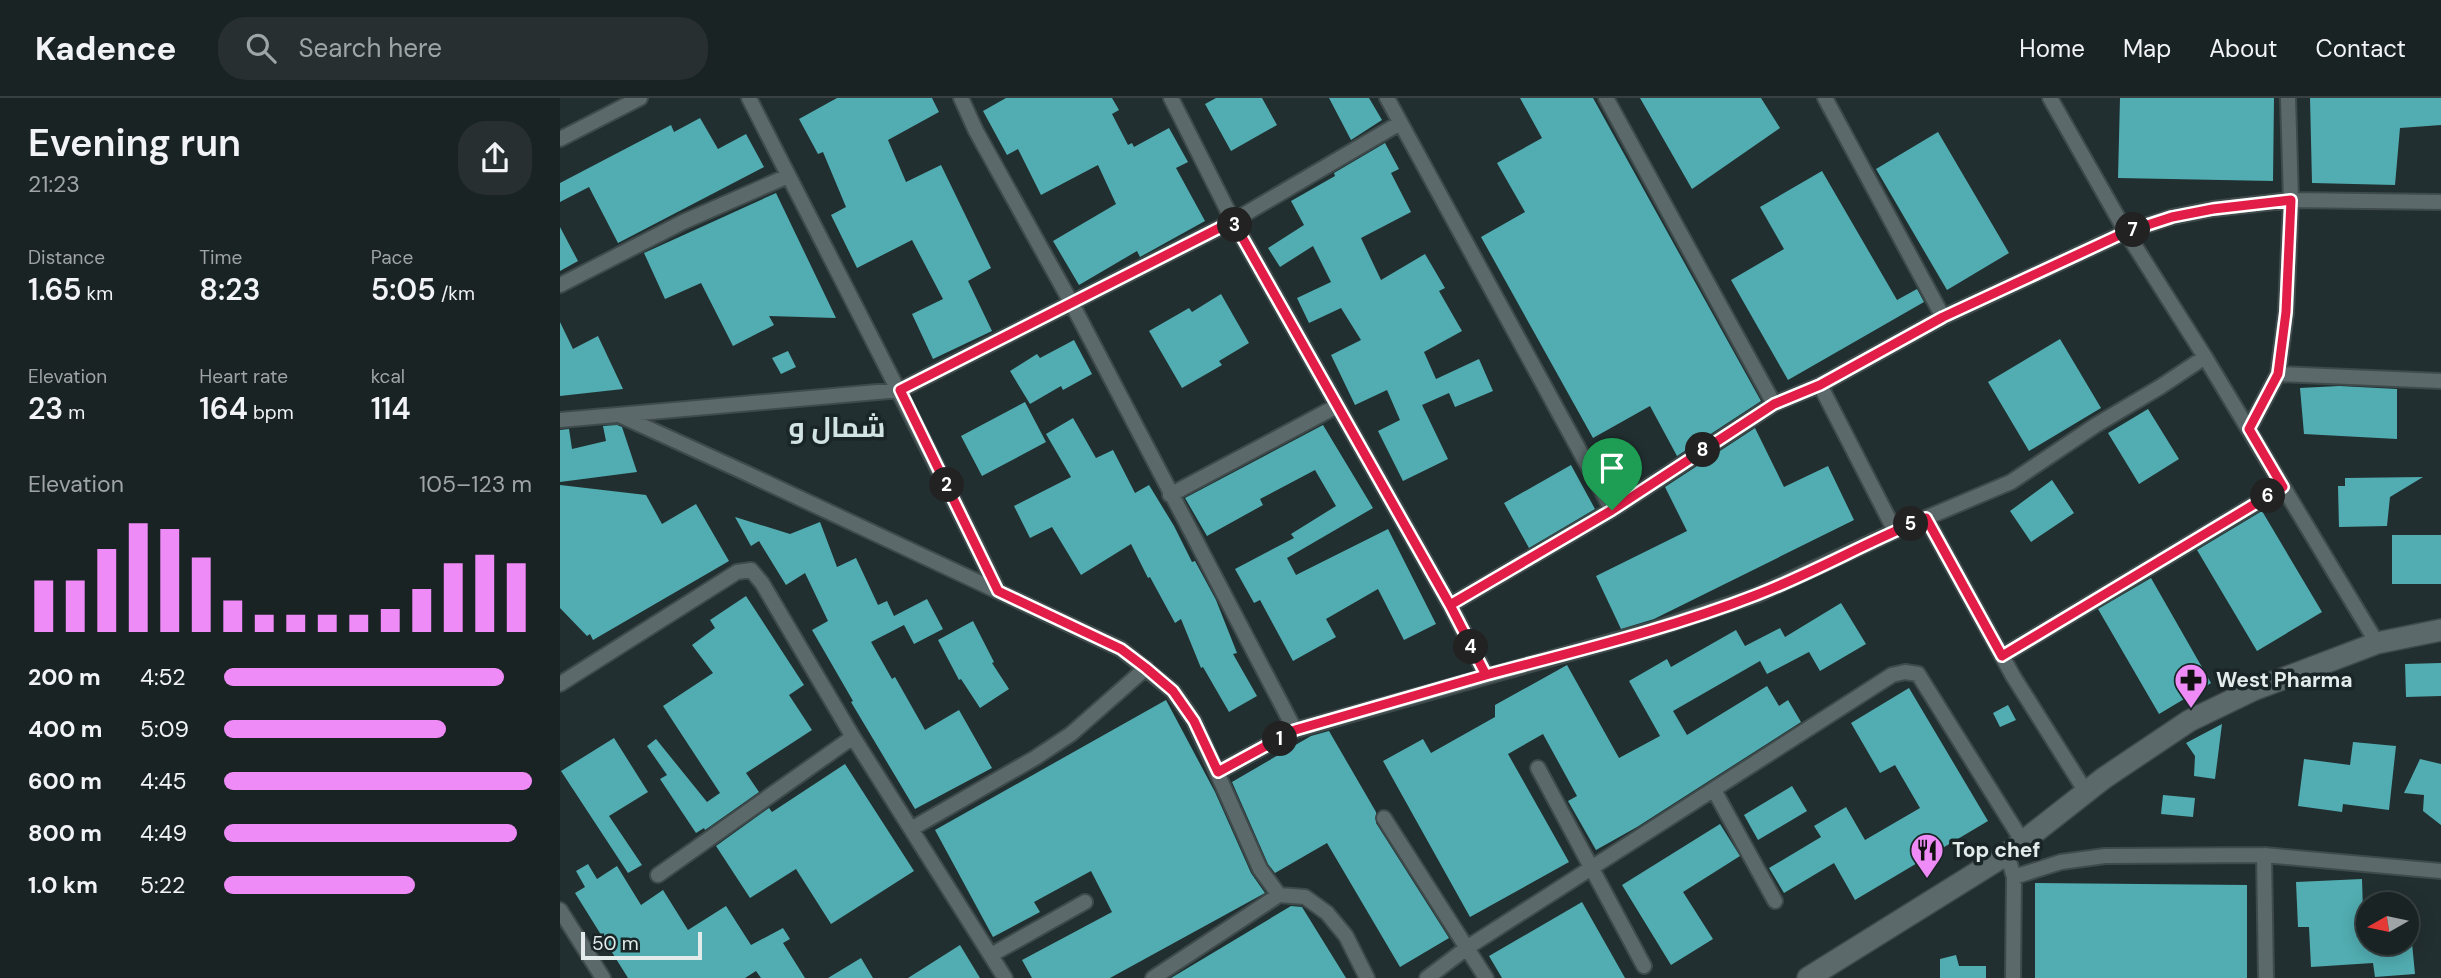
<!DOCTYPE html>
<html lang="en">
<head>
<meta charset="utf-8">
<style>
	:root { --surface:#1a2324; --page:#272f31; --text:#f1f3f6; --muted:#9fa4a6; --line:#384041; --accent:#ef8bf7 }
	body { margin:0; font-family:"DM Sans",Cairo,sans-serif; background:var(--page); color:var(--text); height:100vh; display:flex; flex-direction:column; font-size:26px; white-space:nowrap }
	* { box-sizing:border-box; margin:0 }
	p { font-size:23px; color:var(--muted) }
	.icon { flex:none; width:38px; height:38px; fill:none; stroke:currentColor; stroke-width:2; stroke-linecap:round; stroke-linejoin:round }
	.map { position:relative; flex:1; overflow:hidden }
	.details { display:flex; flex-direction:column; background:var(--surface); width:560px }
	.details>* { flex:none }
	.needle { width:46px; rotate:261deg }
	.tools { position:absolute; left:1796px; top:794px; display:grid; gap:14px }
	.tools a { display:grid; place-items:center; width:63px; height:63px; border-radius:50%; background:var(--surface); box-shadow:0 4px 18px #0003,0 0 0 2px var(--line); font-size:35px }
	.scale { position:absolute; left:21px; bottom:18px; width:121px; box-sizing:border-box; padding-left:7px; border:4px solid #e3ebeb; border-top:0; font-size:19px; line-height:24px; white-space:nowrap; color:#e3ebeb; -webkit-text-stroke:5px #192526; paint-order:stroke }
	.pin { position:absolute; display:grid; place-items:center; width:60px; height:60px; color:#fff; margin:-72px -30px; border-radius:50% 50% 50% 0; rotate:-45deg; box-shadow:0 0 7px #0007 }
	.pin .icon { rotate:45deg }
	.km { position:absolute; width:35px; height:35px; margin:-18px; border-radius:50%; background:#222; color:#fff; font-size:19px; line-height:35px; text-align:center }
	.round { display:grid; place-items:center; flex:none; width:74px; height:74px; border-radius:28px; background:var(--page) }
	.summary { display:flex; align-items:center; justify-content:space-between; height:119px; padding:0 28px }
	h1 { font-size:38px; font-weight:600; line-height:52px }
	.metrics { display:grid; grid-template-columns:repeat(3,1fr); gap:10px; height:119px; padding:7px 28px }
	.metrics div { display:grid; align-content:center }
	.metrics b { font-size:30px; font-weight:600 }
	.metrics small { font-size:19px; font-weight:400 }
	.metrics p { font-size:19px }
	.chart { height:196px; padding:14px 28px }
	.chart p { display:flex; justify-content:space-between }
	.chart svg { width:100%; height:126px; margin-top:7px; stroke:var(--accent); stroke-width:6 }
	ul { padding:0 28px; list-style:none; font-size:23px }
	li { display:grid; grid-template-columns:112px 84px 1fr; align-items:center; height:52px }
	li i { height:18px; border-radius:9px; background:var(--accent) }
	header { display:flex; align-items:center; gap:42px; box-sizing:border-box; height:98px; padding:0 35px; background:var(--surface); border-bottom:2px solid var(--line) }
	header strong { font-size:33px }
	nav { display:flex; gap:38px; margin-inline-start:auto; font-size:24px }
	.search { width:490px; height:63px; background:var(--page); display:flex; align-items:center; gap:18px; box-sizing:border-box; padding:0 24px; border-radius:28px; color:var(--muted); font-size:26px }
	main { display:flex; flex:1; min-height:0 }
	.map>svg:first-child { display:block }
	.building { fill:#51adb1 }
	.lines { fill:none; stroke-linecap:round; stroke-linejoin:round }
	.street-casing { stroke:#3f4a4b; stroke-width:18 }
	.secondary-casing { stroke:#3f4a4b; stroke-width:24 }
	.street { stroke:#5b696a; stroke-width:14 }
	.secondary { stroke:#5b696a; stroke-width:21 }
	.route-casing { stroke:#fff; stroke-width:14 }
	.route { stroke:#e11d48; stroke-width:9 }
	.labels { text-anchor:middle; stroke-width:7; stroke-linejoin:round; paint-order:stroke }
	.poi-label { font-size:21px; font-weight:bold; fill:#e3ebeb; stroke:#192526; text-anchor:start }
	.district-label { font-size:28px; font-weight:bold; fill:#d2e3e3; stroke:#192526 }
</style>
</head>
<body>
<header>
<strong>Kadence</strong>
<div class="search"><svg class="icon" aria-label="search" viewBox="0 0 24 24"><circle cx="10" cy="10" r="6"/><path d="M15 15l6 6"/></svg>Search here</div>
<nav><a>Home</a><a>Map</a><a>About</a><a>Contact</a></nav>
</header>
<main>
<section class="details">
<div class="summary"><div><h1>Evening run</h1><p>21:23</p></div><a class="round"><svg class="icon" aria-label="share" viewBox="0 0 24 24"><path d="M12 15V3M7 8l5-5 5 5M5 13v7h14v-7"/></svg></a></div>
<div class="metrics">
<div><p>Distance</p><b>1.65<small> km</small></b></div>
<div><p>Time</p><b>8:23</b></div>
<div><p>Pace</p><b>5:05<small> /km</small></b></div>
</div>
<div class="metrics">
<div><p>Elevation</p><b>23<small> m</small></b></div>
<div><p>Heart rate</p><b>164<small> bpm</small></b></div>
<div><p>kcal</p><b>114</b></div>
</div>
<div class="chart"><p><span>Elevation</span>105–123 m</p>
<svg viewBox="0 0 160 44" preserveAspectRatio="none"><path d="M5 44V26M15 44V26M25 44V15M35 44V6M45 44V8M55 44V18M65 44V33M75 44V38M85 44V38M95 44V38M105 44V38M115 44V36M125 44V29M135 44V20M145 44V17M155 44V20"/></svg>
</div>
<ul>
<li><b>200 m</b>4:52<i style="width:91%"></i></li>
<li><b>400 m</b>5:09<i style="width:72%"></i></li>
<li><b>600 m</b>4:45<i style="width:100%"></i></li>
<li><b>800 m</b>4:49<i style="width:95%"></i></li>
<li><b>1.0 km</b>5:22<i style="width:62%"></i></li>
</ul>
</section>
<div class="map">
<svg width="1881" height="880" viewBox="0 0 1881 880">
	<rect width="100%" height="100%" fill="#222f30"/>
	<!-- building -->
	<path class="building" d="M 277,0 L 372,0 L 379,14 L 328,42 L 346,84 L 381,67 L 431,170 L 408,183 L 432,233 L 373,261 L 352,216 L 383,201 L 352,142 L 297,170 L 271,117 L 286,109 L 263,54 L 258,56 L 239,21 Z
		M 446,0 L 552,0 L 559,12 L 552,16 L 568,47 L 572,45 L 574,49 L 609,30 L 628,64 L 616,70 L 645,123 L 580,159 L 577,153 L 519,187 L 493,143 L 556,106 L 538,67 L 481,97 L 458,51 L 447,57 L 423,13 Z
		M 656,0 L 702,0 L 717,27 L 671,53 L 645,6 Z
		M 769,0 L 809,0 L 822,22 L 791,42 Z
		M 960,0 L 1033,0 L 1201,303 L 1117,358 L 1090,308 L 1033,340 L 921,139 L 965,114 L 937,65 L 982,40 Z
		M 1080,0 L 1201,0 L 1220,30 L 1132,91 Z
		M 1560,0 L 1714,0 L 1713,83 L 1558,80 Z
		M 1750,0 L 1881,0 L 1881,27 L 1840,30 L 1835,87 L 1752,85 Z
		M 140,20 L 158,51 L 186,36 L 204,69 L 58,145 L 29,89 L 0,104 L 0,85 L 111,27 L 114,34 Z
		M 1378,34 L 1449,155 L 1387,192 L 1316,71 Z
		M 825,45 L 839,71 L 831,75 L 851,114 L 801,140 L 821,182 L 865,156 L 885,190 L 879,193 L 902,233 L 864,254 L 876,281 L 919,261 L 933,293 L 895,309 L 889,295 L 862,307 L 888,361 L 843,383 L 818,333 L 840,322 L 827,292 L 795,307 L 771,257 L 801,242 L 781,210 L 749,225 L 737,200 L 771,184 L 753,148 L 720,169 L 708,150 L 744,127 L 731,103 L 775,78 L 774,75 Z
		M 1262,73 L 1337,202 L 1357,191 L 1364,204 L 1228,282 L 1171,182 L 1224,151 L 1200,109 Z
		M 216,95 L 276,220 L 209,218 L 214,227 L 173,248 L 141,185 L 105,201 L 84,155 Z
		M 0,129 L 18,163 L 0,173 Z
		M 661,196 L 689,245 L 659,263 L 662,267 L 622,290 L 589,233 L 629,210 L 632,214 Z
		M 0,224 L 13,251 L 38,238 L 63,291 L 0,298 Z
		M 1500,241 L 1541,310 L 1469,353 L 1428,284 Z
		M 514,242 L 532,276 L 503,292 L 501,288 L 470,306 L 450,273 L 477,256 L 480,260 Z
		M 228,253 L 236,269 L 221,276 L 212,260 Z
		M 1779,288 L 1837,291 L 1837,341 L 1744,336 L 1740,290 Z
		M 465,304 L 486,344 L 422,378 L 401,338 Z
		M 1588,311 L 1619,361 L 1579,386 L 1548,335 Z
		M 513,320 L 536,360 L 553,352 L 575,395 L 589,387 L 614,428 L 632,464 L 635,463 L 656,502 L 677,555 L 673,556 L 697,598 L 669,614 L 643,569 L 641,570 L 621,521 L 615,525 L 590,479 L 588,480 L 571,446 L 521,477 L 492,429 L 470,440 L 454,408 L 511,379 L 486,336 Z
		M 57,327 L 62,329 L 77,374 L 0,384 L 0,332 L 9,331 L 12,351 L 46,343 L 43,328 Z
		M 763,327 L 813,410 L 727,460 L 736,477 L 828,431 L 876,526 L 844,542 L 818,491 L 766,521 L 776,539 L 733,563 L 700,502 L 694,505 L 675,471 L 734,440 L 731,436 L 776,408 L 755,372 L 700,401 L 703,407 L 647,438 L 625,400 Z
		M 1195,330 L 1224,389 L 1268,368 L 1294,422 L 1094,521 L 1061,531 L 1036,478 L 1127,433 L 1105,389 Z
		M 1011,367 L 1035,411 L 969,450 L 944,405 Z
		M 1863,379 L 1830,399 L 1827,428 L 1779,429 L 1778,388 L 1785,388 L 1785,380 Z
		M 1492,382 L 1514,415 L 1471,444 L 1450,413 Z
		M 0,387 L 86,397 L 102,426 L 136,406 L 169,463 L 33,542 L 30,536 L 27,538 L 0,510 Z
		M 1702,413 L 1762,514 L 1697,553 L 1637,452 Z
		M 175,419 L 230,436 L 260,424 L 277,469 L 296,460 L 318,507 L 327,503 L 334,518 L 367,501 L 383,531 L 354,546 L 344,527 L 311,544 L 332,581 L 335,579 L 365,632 L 399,612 L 432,670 L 355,711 L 291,604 L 293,603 L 252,532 L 268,523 L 245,475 L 226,487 L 199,443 L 191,448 Z
		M 1832,437 L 1881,437 L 1881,486 L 1832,486 Z
		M 1591,480 L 1651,585 L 1599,616 L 1538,511 Z
		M 186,498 L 244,587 L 229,597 L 252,632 L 186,675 L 199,694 L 145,732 L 144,730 L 136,735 L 100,681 L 107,677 L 87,648 L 96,641 L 147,704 L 160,695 L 103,608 L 153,575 L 132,547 L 155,530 L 150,522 Z
		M 1281,505 L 1306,546 L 1260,573 L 1249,554 L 1207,576 L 1200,563 L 1113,613 L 1127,637 L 1207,588 L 1219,608 L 1228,602 L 1241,624 L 1077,729 L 1036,752 L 1008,703 L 1017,698 L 983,636 L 948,656 L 1009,764 L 910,819 L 823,663 L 863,641 L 871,655 L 935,619 L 935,607 L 1007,567 L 1059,660 L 1100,638 L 1069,583 L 1107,561 L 1111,569 L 1176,532 L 1185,548 L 1220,530 L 1225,539 Z
		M 413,523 L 434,564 L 432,565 L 449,591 L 420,610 L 401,581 L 399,582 L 378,542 Z
		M 1881,565 L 1881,598 L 1846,599 L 1845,566 Z
		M 1349,590 L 1428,723 L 1295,802 L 1274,765 L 1224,795 L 1209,770 L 1261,739 L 1254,728 L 1286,709 L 1305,742 L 1360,710 L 1335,667 L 1320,675 L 1291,625 Z
		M 606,602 L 655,694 L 691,775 L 705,795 L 550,880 L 472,880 L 462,862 L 552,814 L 531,773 L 474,804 L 480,814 L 433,839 L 375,732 Z
		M 1448,607 L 1456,622 L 1440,629 L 1433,615 Z
		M 1662,626 L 1655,681 L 1634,678 L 1635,658 L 1626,645 Z
		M 769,633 L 816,714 L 816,725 L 889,840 L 840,869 L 767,745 L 715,775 L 708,766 L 672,684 L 751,638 Z
		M 54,640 L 88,694 L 49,718 L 82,767 L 68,775 L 1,673 Z
		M 1793,644 L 1836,648 L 1829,712 L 1783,706 L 1782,714 L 1738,708 L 1744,661 L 1790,667 Z
		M 1860,661 L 1881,666 L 1881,727 L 1863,713 L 1864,697 L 1844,695 Z
		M 285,666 L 354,773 L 271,826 L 236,771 L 190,800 L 156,748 L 209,710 L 212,714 Z
		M 1232,688 L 1247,713 L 1198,742 L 1184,717 Z
		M 1603,697 L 1635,700 L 1633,719 L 1601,716 Z
		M 1160,726 L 1180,758 L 1123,794 L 1153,841 L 1111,867 L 1062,787 Z
		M 28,766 L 37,781 L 57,768 L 81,807 L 103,792 L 128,832 L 166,808 L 191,847 L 223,830 L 230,841 L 223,845 L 245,880 L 201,880 L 196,873 L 185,880 L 68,880 L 15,795 L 25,789 L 16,773 Z
		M 1802,781 L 1804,845 L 1852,845 L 1855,876 L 1815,879 L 1813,865 L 1751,869 L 1749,829 L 1738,829 L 1736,784 Z
		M 1475,785 L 1687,787 L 1687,880 L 1475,880 Z
		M 1022,804 L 1065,880 L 942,880 L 929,858 Z
		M 731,808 L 742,809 L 786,880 L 611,880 Z
		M 400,847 L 420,880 L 348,880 Z
		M 1396,857 L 1399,868 L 1426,868 L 1426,880 L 1380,880 L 1380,861 Z
		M 301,860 L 313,880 L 268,880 Z"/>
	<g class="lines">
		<defs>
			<path id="street" d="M 189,0 C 272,164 358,327 438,493
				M 401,0 L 416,33 L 512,206 L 735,632
				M 611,0 L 673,123 L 890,507 L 926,577
				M 827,0 L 1052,412
				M 1046,0 L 1214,306
				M 1265,0 L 1383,219
				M 1490,0 L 1566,134 L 1645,259 L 1817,545
				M 0,41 L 80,0
				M 0,187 L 123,124 L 228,78
				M 1718,276 L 1881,283
				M 1260,287 L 1335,433
				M 59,317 L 186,375 L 561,551 L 613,593 L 634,623 L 700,771 L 719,797
				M 0,322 L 340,292 L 673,123 L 840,25
				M 1689,331 L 1718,276 L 1726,214 L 1731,102 L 1728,0
				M 610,397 L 777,308
				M 1366,420 L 1453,578 L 1526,694
				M 890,507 L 1052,412 L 1214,306 L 1260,287 L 1383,219 L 1566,134 L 1612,119 L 1653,111 L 1731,102 L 1881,104
				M 1442,558 L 1723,389
				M 0,586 L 177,474 L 191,472 L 202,485 L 293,639 L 445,880
				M 978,670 L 1084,868
				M 658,674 L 735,632 L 1092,532 L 1197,497 L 1335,433 L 1451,384 L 1536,327 L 1600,289 L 1645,259
				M 1154,692 L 1215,803
				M 824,720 L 926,880
				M 351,731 L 475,660 L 511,636 L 586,570
				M 1447,756 L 1454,779 L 1453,880
				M 1704,757 L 1706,880
				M 98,777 L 293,639
				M 1454,779 L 1501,764 L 1545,758 L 1704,757 L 1881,773
				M 0,812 L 43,880
				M 431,857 L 525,804
				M 593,880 L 719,797 L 745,799 L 767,815 L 786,838 L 807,880
				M 867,880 L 908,849 L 1332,577 L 1345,574 L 1358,576 L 1463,744"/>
			<path id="secondary" d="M 1248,880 L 1447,756 L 1544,680 L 1629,623 L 1693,592 L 1817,545 L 1881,532"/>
		</defs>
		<!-- street casing -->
		<use href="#street" class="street-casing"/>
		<!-- secondary casing -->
		<use href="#secondary" class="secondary-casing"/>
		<!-- street -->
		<use href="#street" class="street"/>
		<!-- secondary -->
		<use href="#secondary" class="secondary"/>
	</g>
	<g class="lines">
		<defs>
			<path id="route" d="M 1052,412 L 890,507 L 926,577 L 735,632 L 658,674 L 634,623 L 613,593 L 586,570 L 561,551 L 438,493 L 340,292 L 673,123 L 890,507 L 926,577 C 1016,553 1109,531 1196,497 C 1254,475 1308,443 1366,420 L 1442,558 L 1723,389 L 1689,331 L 1718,276 L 1726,214 L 1731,102 L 1653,111 L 1612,119 L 1566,134 L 1383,219 L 1260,287 L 1214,306 L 1052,412"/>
		</defs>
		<!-- route casing -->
		<use href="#route" class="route-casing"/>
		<!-- route -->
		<use href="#route" class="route"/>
	</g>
	<!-- icons -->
	<defs>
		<symbol id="pharmacy-pin" viewBox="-11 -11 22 30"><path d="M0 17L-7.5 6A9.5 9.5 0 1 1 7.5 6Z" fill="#ef8bf7" stroke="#192526"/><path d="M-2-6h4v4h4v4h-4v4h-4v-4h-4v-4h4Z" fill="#111"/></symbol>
		<symbol id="restaurant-pin" viewBox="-11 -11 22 30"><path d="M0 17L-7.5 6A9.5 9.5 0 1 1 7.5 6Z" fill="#ef8bf7" stroke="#192526"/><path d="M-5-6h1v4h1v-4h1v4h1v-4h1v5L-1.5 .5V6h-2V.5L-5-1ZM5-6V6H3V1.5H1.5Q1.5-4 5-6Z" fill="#111"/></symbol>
	</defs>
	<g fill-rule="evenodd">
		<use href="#pharmacy-pin" x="1612" y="563" width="38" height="52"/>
		<use href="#restaurant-pin" x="1348" y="733" width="38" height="52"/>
	</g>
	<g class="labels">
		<!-- poi labels -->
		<g class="poi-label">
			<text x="1656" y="589">West Pharma</text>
			<text x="1392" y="759">Top chef</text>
		</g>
		<!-- district labels -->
		<g class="district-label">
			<text x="277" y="339">شمال و</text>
		</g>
	</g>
</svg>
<div class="tools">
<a><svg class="needle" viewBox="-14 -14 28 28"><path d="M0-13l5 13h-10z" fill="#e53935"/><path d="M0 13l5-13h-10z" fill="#9fa4a6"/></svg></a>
</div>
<div class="scale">50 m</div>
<div class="pin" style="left:1052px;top:412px;background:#1e9e55"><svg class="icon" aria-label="arrive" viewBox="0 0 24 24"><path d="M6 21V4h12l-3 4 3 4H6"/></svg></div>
<b class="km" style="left:720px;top:641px">1</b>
<b class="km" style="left:387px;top:387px">2</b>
<b class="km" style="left:675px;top:127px">3</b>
<b class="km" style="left:911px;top:549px">4</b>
<b class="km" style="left:1351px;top:426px">5</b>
<b class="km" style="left:1708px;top:398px">6</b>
<b class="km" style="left:1573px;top:132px">7</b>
<b class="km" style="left:1143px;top:352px">8</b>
</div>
</main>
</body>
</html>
